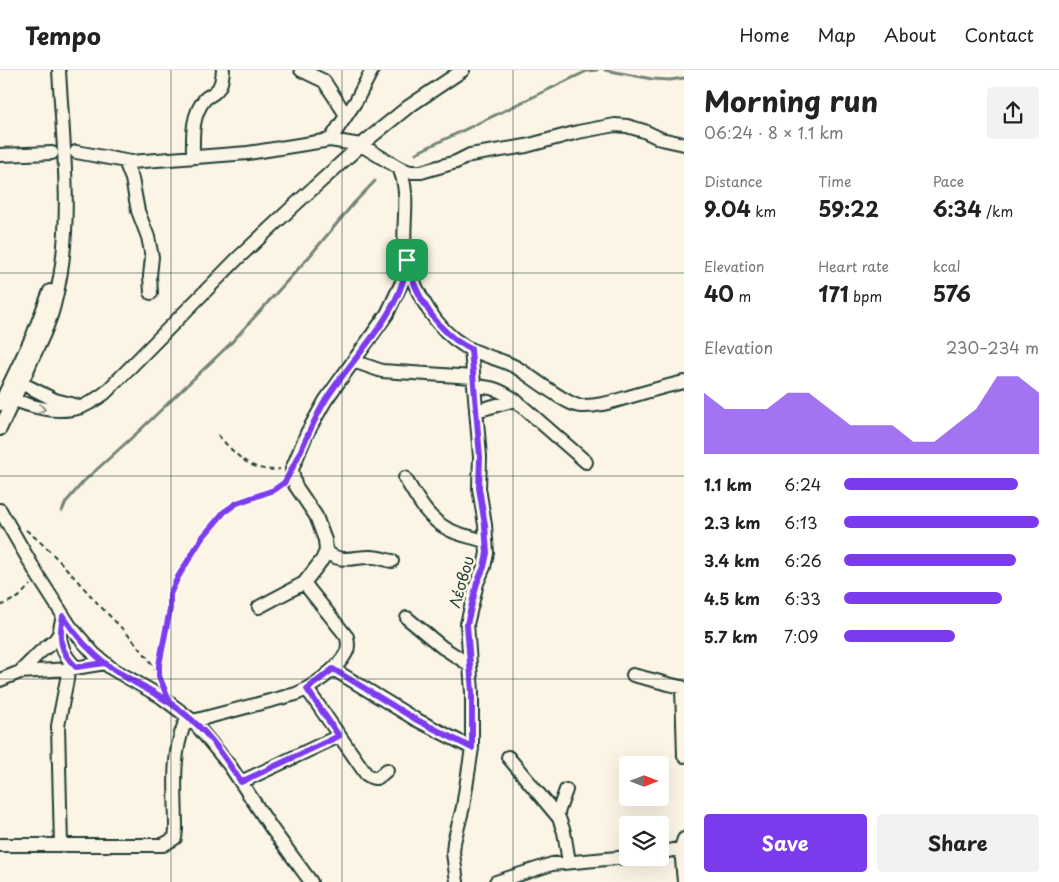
<!DOCTYPE html>
<html lang="en">
<head>
<meta charset="utf-8">
<style>
	:root { --surface:#fff; --page:#f2f2f2; --text:#222; --muted:#767676; --line:#e0e0e0; --accent:#7c3aed }
	body { margin:0; font-family:"Playpen Sans",sans-serif; background:var(--page); color:var(--text); height:100vh; display:flex; flex-direction:column; font-size:19px; white-space:nowrap }
	* { box-sizing:border-box; margin:0 }
	p { font-size:16px; color:var(--muted) }
	.icon { flex:none; width:28px; height:28px; fill:none; stroke:currentColor; stroke-width:2; stroke-linecap:round; stroke-linejoin:round }
	.map { position:relative; flex:1; overflow:hidden }
	.side { display:flex; flex-direction:column; background:var(--surface); width:375px }
	.side>* { flex:none }
	.needle { width:32px; rotate:90deg }
	.fabs { position:absolute; left:619px; top:686px; display:grid; gap:10px }
	.fabs a { display:grid; place-items:center; width:50px; height:50px; border-radius:5px; background:var(--surface); box-shadow:0 5px 20px #0002; font-size:25px }
	.pin { position:absolute; display:grid; place-items:center; width:42px; height:42px; color:#fff; margin:-21px; border-radius:10px; box-shadow:0 2px 8px #0006 }
	.round { display:grid; place-items:center; flex:none; width:52px; height:52px; border-radius:5px; background:var(--page) }
	.headline { display:flex; align-items:center; justify-content:space-between; height:85px; padding:0 20px }
	h1 { font-size:28px; font-weight:700; line-height:38px }
	.stats { display:grid; grid-template-columns:repeat(3,1fr); gap:8px; height:85px; padding:5px 20px }
	.stats div { display:grid; align-content:center }
	.stats b { font-size:21px; font-weight:700 }
	.stats small { font-size:14px; font-weight:400 }
	.stats p { font-size:14px }
	.chart { height:140px; padding:10px 20px }
	.chart p { display:flex; justify-content:space-between }
	.chart svg { width:100%; height:90px; margin-top:5px; fill:var(--accent); opacity:.7 }
	.cta { display:flex; gap:10px; margin-top:auto; padding:10px 20px }
	.cta a { flex:1; height:58px; border-radius:5px; background:var(--accent); color:#fff; font-size:20px; font-weight:700; line-height:58px; text-align:center }
	.cta a+a { background:var(--page); color:var(--text) }
	ul { padding:0 20px; list-style:none; font-size:16px }
	li { display:grid; grid-template-columns:80px 60px 1fr; align-items:center; height:38px }
	li i { height:12px; border-radius:6px; background:var(--accent) }
	header { display:flex; align-items:center; gap:30px; box-sizing:border-box; height:70px; padding:0 25px; background:var(--surface); border-bottom:1px solid var(--line) }
	header strong { font-size:24px }
	nav { display:flex; gap:28px; margin-inline-start:auto; font-size:18px }
	main { display:flex; flex:1; min-height:0 }
	.map>svg:first-child { display:block }
	.lines { fill:none; stroke-linecap:round; stroke-linejoin:round }
	.stream { stroke:#758479; stroke-width:3 }
	.minor-casing { stroke:#1f3d34; stroke-width:16 }
	.path { stroke:#1f3d34; stroke-width:2; stroke-dasharray:5 4; stroke-linecap:butt }
	.minor { stroke:#fcf5e5; stroke-width:12 }
	.oneway { stroke:#8e998c }
	.route-casing { stroke:#fff; stroke-width:10 }
	.route { stroke:#7c3aed; stroke-width:6 }
	.grid { fill:none; stroke:#1f3d34; stroke-width:1; stroke-opacity:0.55 }
	.labels { text-anchor:middle; stroke-width:5; stroke-linejoin:round; paint-order:stroke }
	.street-label { font-size:15px; fill:#1f3d34; stroke:#fcf5e5 }
</style>
</head>
<body>
<header>
<strong>Tempo</strong>
<nav><a>Home</a><a>Map</a><a>About</a><a>Contact</a></nav>
</header>
<main>
<div class="map">
<svg width="684" height="812" viewBox="0 0 684 812">
	<rect width="100%" height="100%" fill="#fcf5e5"/>
	<filter id="ink" filterUnits="userSpaceOnUse"><feTurbulence type="fractalNoise" baseFrequency=".02" numOctaves="2"/><feDisplacementMap in="SourceGraphic" scale="10" xChannelSelector="R" yChannelSelector="G"/><feConvolveMatrix kernelMatrix="1 2 1 2 8 2 1 2 1" color-interpolation-filters="sRGB"/></filter>
	<g filter="url(#ink)">
		<g class="lines">
			<!-- stream -->
			<path class="stream" d="M 605,0 L 652,9 L 670,10 L 684,8
				M 416,83 L 587,1 L 597,0
				M 62,441 L 66,432 L 84,411 L 138,362 L 231,273 L 308,188 L 354,133 L 375,111"/>
			<defs>
				<path id="minor" d="M 301,0 L 324,11 L 346,45
					M 330,70 L 356,31 L 372,0
					M 76,82 L 131,92 L 248,83 L 330,70 L 361,75 L 399,98 L 410,102 L 421,102 L 456,92 L 470,85 L 526,76 L 578,62 L 615,55 L 627,56 L 644,61 L 661,69 L 684,74
					M 0,85 L 52,83
					M 193,87 C 193,68 191,45 205,29 C 208,26 212,25 215,22 C 222,16 222,8 223,0
					M 125,91 L 132,109 L 138,141 L 148,167 L 152,187 L 150,206 L 151,223
					M 399,98 C 413,128 398,163 408,195 C 417,225 436,259 463,275 C 468,279 475,281 480,283 C 493,289 507,291 519,299 C 532,307 567,335 580,336 C 598,337 615,331 632,326 C 649,321 667,316 684,312
					M 353,291 L 382,301 L 473,307
					M 15,310 L 55,330 L 75,335
					M 474,316 C 493,317 500,320 515,330 L 586,392
					M 4,326 C 29,336 54,345 81,337 C 89,334 98,328 105,323 L 237,189 L 299,131 L 361,75 L 408,37 L 463,0
					M 0,334 L 33,265 L 50,221
					M 476,341 L 515,330
					M 0,359 C 11,335 23,311 33,287 C 42,269 51,250 55,231 C 74,157 63,75 59,0
					M 405,408 C 417,428 428,450 450,460 C 461,466 475,467 486,472
					M 0,440 L 38,506 L 70,556 L 94,584 L 111,598 L 160,626 L 193,651 L 230,696 L 272,759 L 311,812
					M 326,481 C 341,495 354,486 372,487 C 379,487 386,490 392,491
					M 304,513 L 322,490 L 326,481 L 325,470 L 316,446 L 295,415 L 292,399 L 307,363 L 325,331 L 387,244 L 403,210 L 406,193
					M 407,548 L 442,577 L 470,595
					M 59,564 C 62,578 65,588 76,597
					M 333,599 L 415,649 L 472,678
					M 20,602 L 69,599 L 105,593
					M 633,605 L 684,618
					M 0,610 L 20,602 L 39,583 L 55,570 L 59,564 L 63,545
					M 682,617 L 684,686
					M 307,619 L 366,704 C 377,712 378,707 387,700
					M 508,687 L 559,748 L 564,762 L 569,792
					M 241,712 L 339,666
					M 557,745 L 566,720
					M 0,775 L 163,775 L 175,768 L 176,759 C 176,725 171,688 184,655 L 193,651 L 296,624 C 312,617 337,600 346,583 C 349,578 348,573 347,567 L 304,513 L 259,537
					M 61,775 L 58,656 L 69,599
					M 660,783 L 681,778
					M 457,812 L 453,783 L 454,772 L 463,737 L 472,678 L 472,622 L 467,554 L 477,513 L 484,497 L 487,483 L 485,455 L 479,418 L 480,387 L 471,279
					M 496,812 L 552,794 L 628,787
					M 684,812 L 681,778 L 684,769"/>
			</defs>
			<!-- minor casing -->
			<use href="#minor" class="minor-casing"/>
			<!-- path -->
			<path class="path" d="M 218,365 C 235,384 252,404 280,399
				M 26,460 C 54,482 77,511 101,537 C 124,561 149,583 163,614
				M 0,536 L 19,527 L 30,515
				M 159,606 C 159,584 168,563 170,541 C 171,535 169,528 171,522 C 180,496 213,447 237,433 C 252,425 268,425 283,414"/>
			<!-- minor -->
			<use href="#minor" class="minor"/>
		</g>
		<!-- one-way arrows -->
		<defs><path id="oneway-chevron" d="M-2-3.5L2.5 0L-2 3.5" fill="none" stroke-width="1.6" stroke-linecap="round" stroke-linejoin="round" transform="scale(1.25)"/></defs>
		<use class="oneway" href="#oneway-chevron" transform="translate(42 339) rotate(8)"/>
	</g>
	<g class="lines" filter="url(#ink)">
		<defs>
			<path id="route" d="M 407,190 C 403,243 351,288 325,331 C 309,358 300,387 284,413 L 274,420 L 237,433 L 224,442 L 202,468 L 178,507 L 170,524 L 170,539 L 159,595 L 159,606 L 170,633 C 151,620 128,611 110,597 C 91,583 75,565 63,546 C 59,567 59,581 76,597 L 105,593 L 111,598 C 139,614 169,629 193,651 C 212,667 227,691 241,712 L 339,666 L 307,619 L 333,599 L 415,649 L 472,678 L 472,622 L 467,554 L 477,513 L 484,497 L 487,483 L 485,455 L 479,418 L 480,387 L 471,279 C 438,264 414,224 407,190"/>
		</defs>
		<!-- route casing -->
		<use href="#route" class="route-casing"/>
		<!-- route -->
		<use href="#route" class="route"/>
	</g>
	<!-- grid -->
	<path class="grid" d="M 171,0 L 171,812M 342,0 L 342,812M 513,0 L 513,812M 0,203 L 684,203M 0,406 L 684,406M 0,609 L 684,609"/>
	<g class="labels">
		<!-- street labels -->
		<g class="street-label">
			<text transform="translate(462 512) rotate(-74)" y="5">Λέσβου</text>
		</g>
	</g>
</svg>
<div class="fabs">
<a><svg class="needle" viewBox="-14 -14 28 28"><path d="M0-13l5 13h-10z" fill="#e53935"/><path d="M0 13l5-13h-10z" fill="#767676"/></svg></a>
<a><svg class="icon" aria-label="layers" viewBox="0 0 24 24"><path d="M12 4l9 5-9 5-9-5zM3 14l9 5 9-5"/></svg></a>
</div>
<div class="pin" style="left:407px;top:190px;background:#1e9e55"><svg class="icon" aria-label="arrive" viewBox="0 0 24 24"><path d="M6 21V4h12l-3 4 3 4H6"/></svg></div>
</div>
<section class="side">
<div class="headline"><div><h1>Morning run</h1><p>06:24 · 8 × 1.1 km</p></div><a class="round"><svg class="icon" aria-label="share" viewBox="0 0 24 24"><path d="M12 15V3M7 8l5-5 5 5M5 13v7h14v-7"/></svg></a></div>
<div class="stats">
<div><p>Distance</p><b>9.04<small> km</small></b></div>
<div><p>Time</p><b>59:22</b></div>
<div><p>Pace</p><b>6:34<small> /km</small></b></div>
</div>
<div class="stats">
<div><p>Elevation</p><b>40<small> m</small></b></div>
<div><p>Heart rate</p><b>171<small> bpm</small></b></div>
<div><p>kcal</p><b>576</b></div>
</div>
<div class="chart"><p><span>Elevation</span>230–234 m</p>
<svg viewBox="0 0 160 44" preserveAspectRatio="none"><path d="M0 44V14L10 22L20 22L30 22L40 14L50 14L60 22L70 30L80 30L90 30L100 38L110 38L120 30L130 22L140 6L150 6L160 14V44z"/></svg>
</div>
<ul>
<li><b>1.1 km</b>6:24<i style="width:89%"></i></li>
<li><b>2.3 km</b>6:13<i style="width:100%"></i></li>
<li><b>3.4 km</b>6:26<i style="width:88%"></i></li>
<li><b>4.5 km</b>6:33<i style="width:81%"></i></li>
<li><b>5.7 km</b>7:09<i style="width:57%"></i></li>
</ul>
<div class="cta"><a>Save</a><a>Share</a></div>
</section>
</main>
</body>
</html>
